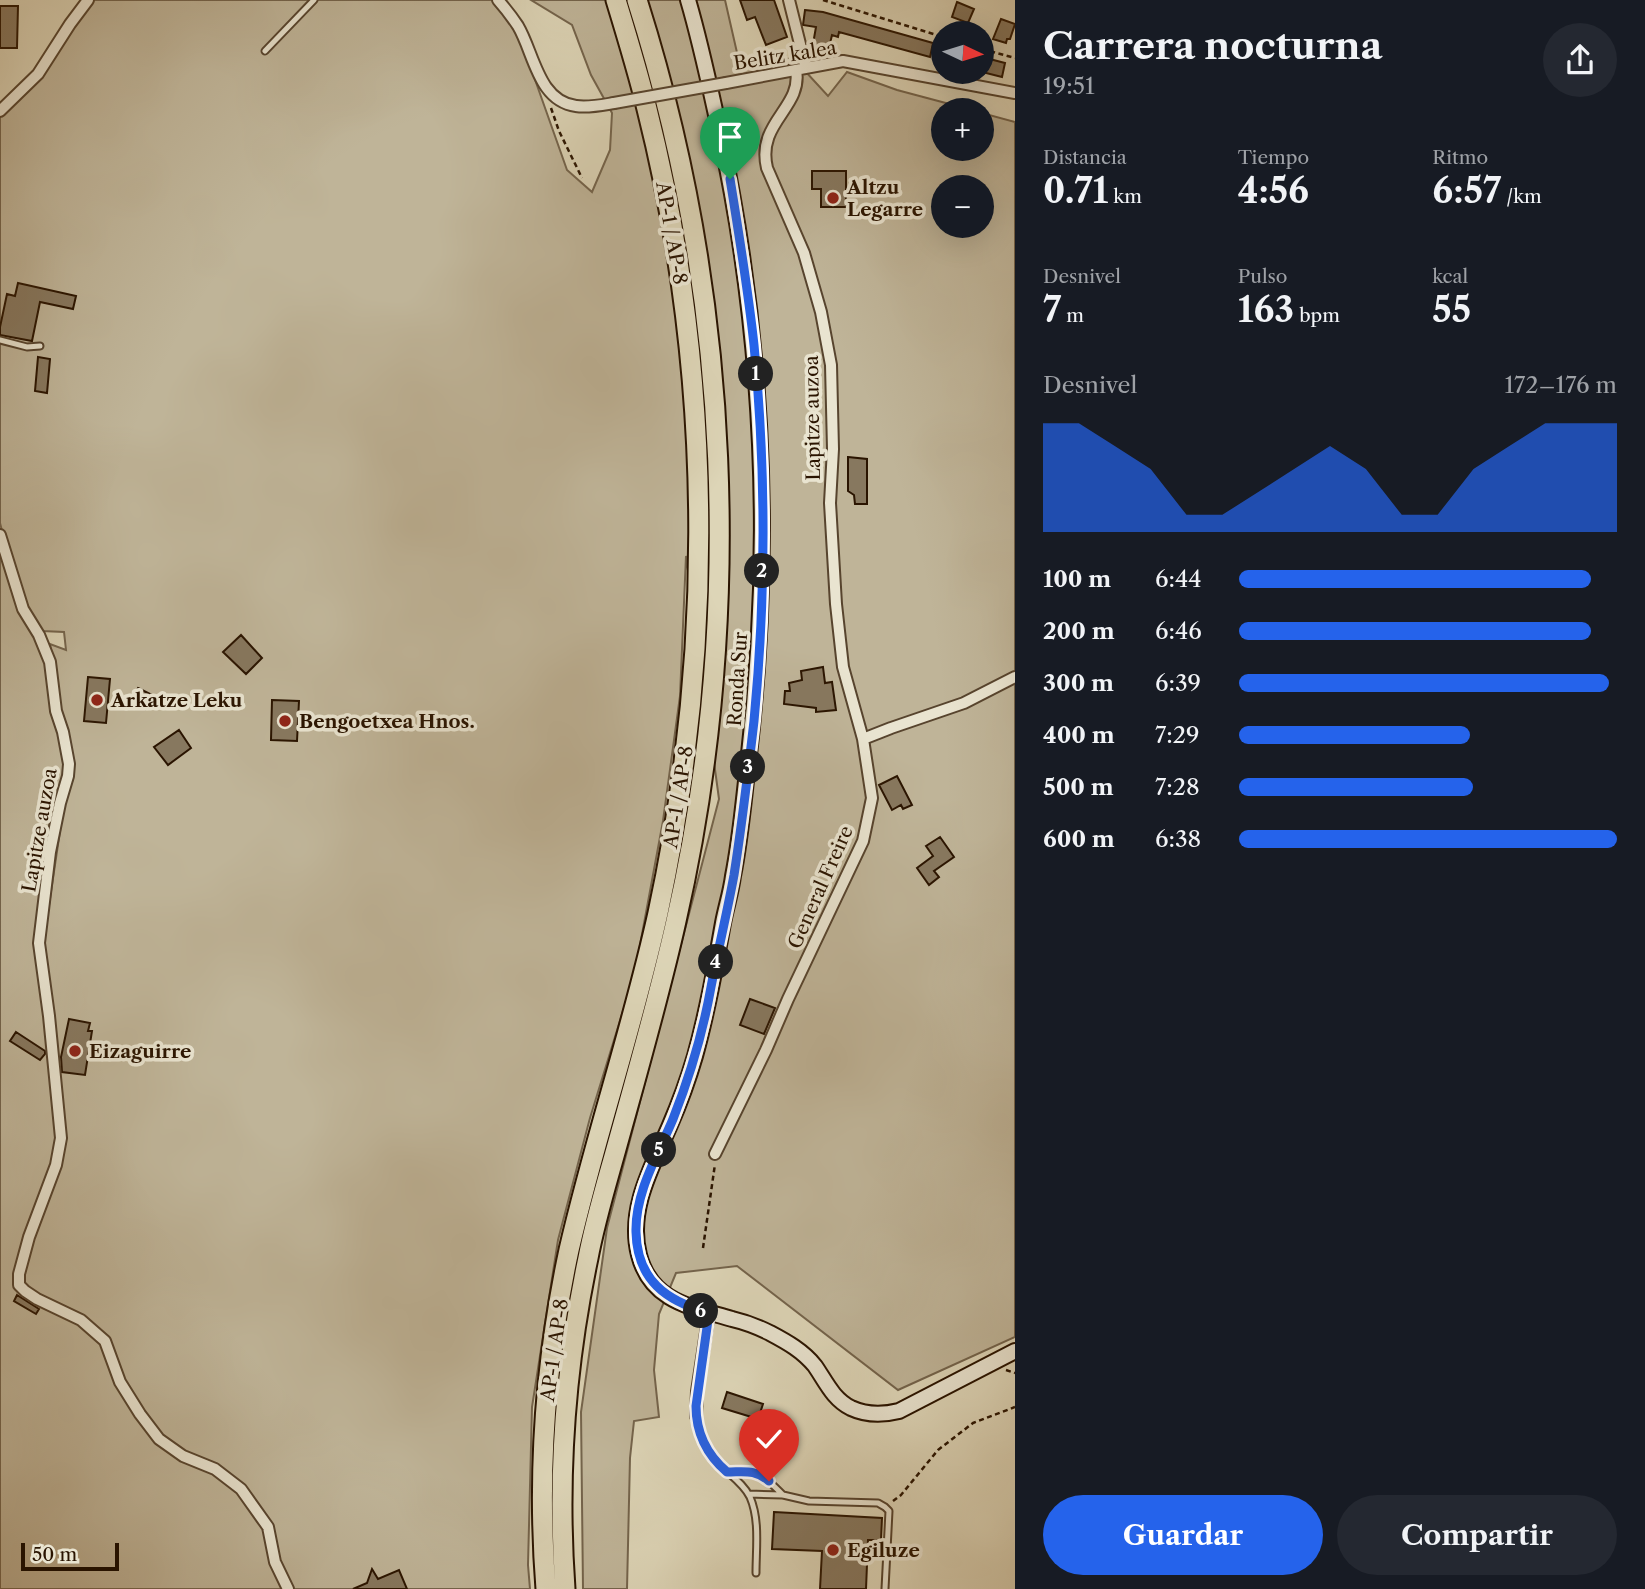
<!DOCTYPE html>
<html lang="es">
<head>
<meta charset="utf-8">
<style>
	:root { --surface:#171b24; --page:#242831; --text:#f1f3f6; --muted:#9ea1a6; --accent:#2563eb }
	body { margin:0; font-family:"Libre Caslon Text",serif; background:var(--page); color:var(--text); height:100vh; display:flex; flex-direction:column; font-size:26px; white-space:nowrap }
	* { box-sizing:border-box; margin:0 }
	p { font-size:23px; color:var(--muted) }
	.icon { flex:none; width:38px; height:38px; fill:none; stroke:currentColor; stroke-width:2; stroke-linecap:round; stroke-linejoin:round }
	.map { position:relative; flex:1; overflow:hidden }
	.details { display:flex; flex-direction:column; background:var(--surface); width:630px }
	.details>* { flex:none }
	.needle { width:46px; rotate:94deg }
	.fabs { position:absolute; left:931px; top:21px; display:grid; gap:14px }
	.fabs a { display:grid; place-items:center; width:63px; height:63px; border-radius:50%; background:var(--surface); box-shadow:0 7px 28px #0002; font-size:35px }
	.scale { position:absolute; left:21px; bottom:18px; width:98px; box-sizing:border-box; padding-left:7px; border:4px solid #2a1400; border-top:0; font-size:19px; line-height:24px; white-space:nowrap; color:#2a1400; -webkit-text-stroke:5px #e9e4d0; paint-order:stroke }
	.pin { position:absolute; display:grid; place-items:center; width:60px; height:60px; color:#fff; margin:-72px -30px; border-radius:50% 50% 50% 0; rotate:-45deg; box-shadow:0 0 7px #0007 }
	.pin .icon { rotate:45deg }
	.km { position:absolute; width:35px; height:35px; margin:-18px; border-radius:50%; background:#222; color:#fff; font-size:19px; line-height:35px; text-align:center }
	.round { display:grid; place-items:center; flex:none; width:74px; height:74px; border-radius:37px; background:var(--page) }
	.overview { display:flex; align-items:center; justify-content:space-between; height:119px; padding:0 28px }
	h1 { font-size:38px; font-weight:700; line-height:52px }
	.figures { display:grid; grid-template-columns:repeat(3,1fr); gap:10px; height:119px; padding:7px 28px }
	.figures div { display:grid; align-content:center }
	.figures b { font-size:35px; font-weight:700 }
	.figures small { font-size:19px; font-weight:400 }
	.figures p { font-size:19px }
	.chart { height:196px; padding:14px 28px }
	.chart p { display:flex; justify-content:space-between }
	.chart svg { width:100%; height:126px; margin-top:7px; fill:var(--accent); opacity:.7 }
	.cta { display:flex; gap:14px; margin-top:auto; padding:14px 28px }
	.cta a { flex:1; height:80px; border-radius:42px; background:var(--accent); color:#fff; font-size:28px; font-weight:700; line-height:80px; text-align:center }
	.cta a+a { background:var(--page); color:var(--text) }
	ul { padding:0 28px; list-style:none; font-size:23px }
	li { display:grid; grid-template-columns:112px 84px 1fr; align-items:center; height:52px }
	li i { height:18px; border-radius:9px; background:var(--accent) }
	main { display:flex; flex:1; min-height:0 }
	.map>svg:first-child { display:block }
	.green { fill:#bfb498; stroke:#74644c; stroke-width:2; fill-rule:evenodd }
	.building { fill:#87785f; stroke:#2a1400; stroke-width:2 }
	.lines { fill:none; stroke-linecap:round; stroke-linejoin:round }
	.service-casing { stroke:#57442e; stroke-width:9 }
	.minor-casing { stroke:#57442e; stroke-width:14 }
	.secondary-casing { stroke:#2a1400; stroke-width:18 }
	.motorway-casing { stroke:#2a1400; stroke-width:23 }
	.path { stroke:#2a1400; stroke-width:2.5; stroke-dasharray:5 3.5; stroke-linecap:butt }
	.service { stroke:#e9e4d0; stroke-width:5 }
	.minor { stroke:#e9e4d0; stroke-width:10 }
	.secondary { stroke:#e9e4d0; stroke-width:14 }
	.motorway { stroke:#ddd5b7; stroke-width:19 }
	.minor-bridge-casing { stroke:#57442e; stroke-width:14; stroke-linecap:butt }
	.minor-bridge { stroke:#e9e4d0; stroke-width:10 }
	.route-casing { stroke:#fff; stroke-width:14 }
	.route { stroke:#2563eb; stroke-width:9 }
	.poi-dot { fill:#8f2418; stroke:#e9e4d0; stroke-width:2.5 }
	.labels { text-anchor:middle; stroke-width:7; stroke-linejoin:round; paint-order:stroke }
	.street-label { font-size:19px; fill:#2a1400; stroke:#e9e4d0 }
	.poi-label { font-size:19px; font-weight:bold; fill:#2a1400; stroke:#e9e4d0; text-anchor:start }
</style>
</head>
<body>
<main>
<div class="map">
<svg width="1015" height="1589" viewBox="0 0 1015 1589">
	<rect width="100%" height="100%" fill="#ddd5b7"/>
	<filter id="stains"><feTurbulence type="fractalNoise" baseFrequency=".00286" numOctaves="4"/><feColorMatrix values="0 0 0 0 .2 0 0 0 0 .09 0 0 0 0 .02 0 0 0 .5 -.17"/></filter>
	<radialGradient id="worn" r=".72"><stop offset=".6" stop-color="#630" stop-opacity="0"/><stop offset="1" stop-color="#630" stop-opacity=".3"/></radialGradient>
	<!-- green -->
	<path class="green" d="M 89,0 L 497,0 L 518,25 L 527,57 L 567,170 L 592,192 L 610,150 L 612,113 L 591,75 L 572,25 L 531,0 L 725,0 L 738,57 L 794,59 L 828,96 L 847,72 L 897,90 L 972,110 L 943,110 L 943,149 L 982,149 L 982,113 L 1015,122 L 1015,1337 L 898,1390 L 737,1266 L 676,1273 L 659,1314 L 654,1370 L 659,1417 L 634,1421 L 630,1458 L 627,1589 L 583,1589 L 581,1412 L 607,1228 L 719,799 L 686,556 L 680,696 L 663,821 L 635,972 L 590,1118 L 558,1240 L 532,1407 L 528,1565 L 530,1589 L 0,1589 L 0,538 L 43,651 L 62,746 L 65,772 L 49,826 L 39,911 L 48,912 L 64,804 L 73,779 L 72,763 L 59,710 L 50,644 L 66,650 L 64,632 L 42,631 L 26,608 L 7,551 L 0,523 L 0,111 L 38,74 ZM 943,187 L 982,187 L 982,226 L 943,226 Z"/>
	<!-- building -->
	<path class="building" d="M 740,0 L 774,0 L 787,37 L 766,45 L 755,17 L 747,20 Z
		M 957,2 L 974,9 L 968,23 L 952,17 Z
		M 0,6 L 18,6 L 17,48 L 0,48 Z
		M 805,10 L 823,12 L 933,43 L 930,57 L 839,32 L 838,37 L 832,35 L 829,48 L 813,44 L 816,27 L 803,25 Z
		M 1001,19 L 1015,24 L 1010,39 L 1007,39 L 1006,43 L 993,39 Z
		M 982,57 L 1005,63 L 1002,77 L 982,72 Z
		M 812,171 L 846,171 L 846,207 L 821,207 L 821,189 L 812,189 Z
		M 18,283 L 76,296 L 73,309 L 40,302 L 32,341 L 0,335 L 0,327 L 7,294 L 15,296 Z
		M 38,357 L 50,359 L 47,393 L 35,391 Z
		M 848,457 L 867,459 L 867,504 L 855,504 L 854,495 L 848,491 Z
		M 241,635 L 262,658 L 246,674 L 223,652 Z
		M 823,667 L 825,683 L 832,682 L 836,710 L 816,712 L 816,708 L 784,704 L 785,691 L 790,691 L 789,683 L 802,680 L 801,671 Z
		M 88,677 L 110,679 L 106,723 L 84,721 Z
		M 138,688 L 152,695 L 145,709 L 131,703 Z
		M 272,700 L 299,701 L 297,741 L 271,740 Z
		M 179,730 L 191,748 L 168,765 L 154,747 Z
		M 897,776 L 912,805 L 903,809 L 901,805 L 892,810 L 879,785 Z
		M 940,837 L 954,857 L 934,871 L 939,877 L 929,885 L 917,868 L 933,856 L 926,846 Z
		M 750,999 L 775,1008 L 764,1034 L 740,1025 Z
		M 69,1019 L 90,1023 L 88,1031 L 92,1031 L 85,1075 L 62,1072 L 61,1057 Z
		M 16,1032 L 45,1051 L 45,1054 L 40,1060 L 10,1041 Z
		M 17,1295 L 39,1309 L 36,1314 L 14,1301 Z
		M 727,1392 L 763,1404 L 758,1419 L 722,1408 Z
		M 774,1512 L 882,1518 L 881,1540 L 868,1540 L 866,1589 L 820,1589 L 822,1551 L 772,1549 Z
		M 372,1569 L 378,1579 L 399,1570 L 407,1589 L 353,1589 L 367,1583 Z"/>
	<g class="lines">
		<defs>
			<path id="service" d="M 265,51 L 314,0
				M 0,340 L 27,347 L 40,346
				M 696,1416 C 700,1434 706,1452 720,1465 C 730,1475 744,1484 750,1497 C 760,1520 756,1548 756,1573
				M 728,1472 C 760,1472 761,1473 783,1495
				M 749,1494 L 783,1495 L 809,1501 L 878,1503 L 885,1507 L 889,1511 L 885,1589"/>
			<path id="minor" d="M 498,0 C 505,8 512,17 518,26 C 534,53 538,101 576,106 C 588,108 602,105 614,103
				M 789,0 L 806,68
				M 796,70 C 803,108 756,122 767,168 L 804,253 L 821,312 L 831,365 L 833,449 L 830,503 L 836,604 L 843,667 L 863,739
				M 726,83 L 843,61 L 1015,93
				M 0,111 L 38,74 L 70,24 L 88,0
				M 0,535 L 23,609 L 39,635 L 50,662 L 56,711 L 63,732 L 69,764 L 68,776 L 60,803 L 50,852 L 39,943 L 49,1016 L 61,1138 L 56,1165 L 29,1237 L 19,1274 L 19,1285 L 25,1291 L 37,1299 L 81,1320 L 105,1341 L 120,1382 L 140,1414 L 159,1439 L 183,1456 L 215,1469 L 241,1489 L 268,1527 L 275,1562 L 288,1589
				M 715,1154 L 766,1050 L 788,999 L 863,841 L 872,798 L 863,739 L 891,728 L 964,703 L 1015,677
				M 696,1416 L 697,1391 L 709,1313"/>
			<path id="secondary" d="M 688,0 C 701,44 710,88 720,133 C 765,343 773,559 747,772 C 743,807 740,841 733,876 C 731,892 726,907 723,923 C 715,968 707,1013 695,1056 C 688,1080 680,1102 670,1125 C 653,1165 627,1209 639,1255 C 651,1302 692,1307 732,1319 C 745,1322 758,1327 770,1333 C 787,1342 803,1351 815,1366 C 826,1382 833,1399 851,1408 C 866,1415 883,1415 899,1411 L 1015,1351"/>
			<path id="motorway" d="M 546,1589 C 537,1475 545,1362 569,1250 C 595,1137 633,1027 658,913 C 715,649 713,372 647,109 C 638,72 627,36 616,0
				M 565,1589 C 557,1478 565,1367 588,1258 C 595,1221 606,1185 616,1149 C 637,1073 659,997 676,921 C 745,618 731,296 637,0"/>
		</defs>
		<!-- service casing -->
		<use href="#service" class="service-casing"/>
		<!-- minor casing -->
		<use href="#minor" class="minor-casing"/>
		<!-- secondary casing -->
		<use href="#secondary" class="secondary-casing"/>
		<!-- motorway casing -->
		<use href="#motorway" class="motorway-casing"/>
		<!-- path -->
		<path class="path" d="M 823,0 L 943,37
			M 982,49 L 1015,58
			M 551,108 L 559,131 L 582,178
			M 703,1248 L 715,1164
			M 1006,1370 L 1015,1373
			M 893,1501 L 901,1495 L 938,1450 L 973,1423 L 1015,1407"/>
		<!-- service -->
		<use href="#service" class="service"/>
		<!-- minor -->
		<use href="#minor" class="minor"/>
		<!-- secondary -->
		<use href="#secondary" class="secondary"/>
		<!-- motorway -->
		<use href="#motorway" class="motorway"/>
		<defs>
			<path id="minor-bridge" d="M 614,103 L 726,83"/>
		</defs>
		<!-- minor-bridge casing -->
		<use href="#minor-bridge" class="minor-bridge-casing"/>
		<!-- minor-bridge -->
		<use href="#minor-bridge" class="minor-bridge"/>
	</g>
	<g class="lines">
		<defs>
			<path id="route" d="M 730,179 C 739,234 748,289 754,345 C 766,469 766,596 754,721 C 748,773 742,824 734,875 C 727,913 718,950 711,987 C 703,1032 690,1076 673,1119 C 658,1155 635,1192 636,1232 C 637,1280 666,1301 709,1313 L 696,1406 C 696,1432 707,1455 727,1472 C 745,1472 755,1469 769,1481"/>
		</defs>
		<!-- route casing -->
		<use href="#route" class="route-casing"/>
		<!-- route -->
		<use href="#route" class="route"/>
	</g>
	<!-- markers -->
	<g class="poi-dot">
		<circle cx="833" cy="198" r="7"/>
		<circle cx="97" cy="700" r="7"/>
		<circle cx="285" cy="721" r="7"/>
		<circle cx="75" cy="1051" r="7"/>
		<circle cx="833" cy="1550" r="7"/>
	</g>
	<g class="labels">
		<!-- street labels -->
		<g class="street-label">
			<text transform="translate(785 55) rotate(-9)" y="7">Belitz kalea</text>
			<text transform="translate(672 233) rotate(80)" y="7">AP-1 / AP-8</text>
			<text transform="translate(812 418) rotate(-91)" y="7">Lapitze auzoa</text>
			<text transform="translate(737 679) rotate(-86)" y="7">Ronda Sur</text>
			<text transform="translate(678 797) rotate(-81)" y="7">AP-1 / AP-8</text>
			<text transform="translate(39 830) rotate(-80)" y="7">Lapitze auzoa</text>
			<text transform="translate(820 887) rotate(-66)" y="7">General Freire</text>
			<text transform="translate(554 1350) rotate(-82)" y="7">AP-1 / AP-8</text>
		</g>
		<!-- poi labels -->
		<g class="poi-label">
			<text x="847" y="194">Altzu<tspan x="847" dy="22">Legarre</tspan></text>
			<text x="111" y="707">Arkatze Leku</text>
			<text x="299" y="728">Bengoetxea Hnos.</text>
			<text x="89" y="1058">Eizaguirre</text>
			<text x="847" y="1557">Egiluze</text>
		</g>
	</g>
	<rect width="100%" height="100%" filter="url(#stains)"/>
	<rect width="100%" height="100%" fill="url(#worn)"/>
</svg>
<div class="fabs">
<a><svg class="needle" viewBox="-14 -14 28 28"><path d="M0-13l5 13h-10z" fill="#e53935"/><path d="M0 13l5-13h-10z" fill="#9ea1a6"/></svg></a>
<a>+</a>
<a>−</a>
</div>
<div class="scale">50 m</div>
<div class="pin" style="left:730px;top:179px;background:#1e9e55"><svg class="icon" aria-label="arrive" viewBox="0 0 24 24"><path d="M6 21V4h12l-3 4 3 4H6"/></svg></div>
<div class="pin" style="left:769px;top:1481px;background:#d93025"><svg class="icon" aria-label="check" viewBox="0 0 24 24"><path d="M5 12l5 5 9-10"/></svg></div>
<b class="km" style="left:756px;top:374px">1</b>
<b class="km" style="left:762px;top:571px">2</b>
<b class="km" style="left:748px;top:767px">3</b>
<b class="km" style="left:716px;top:962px">4</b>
<b class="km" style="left:659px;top:1150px">5</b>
<b class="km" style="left:701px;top:1311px">6</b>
</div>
<section class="details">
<div class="overview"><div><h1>Carrera nocturna</h1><p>19:51</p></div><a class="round"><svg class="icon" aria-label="share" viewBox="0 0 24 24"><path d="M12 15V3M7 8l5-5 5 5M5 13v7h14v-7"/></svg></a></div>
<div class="figures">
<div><p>Distancia</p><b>0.71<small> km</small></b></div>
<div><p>Tiempo</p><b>4:56</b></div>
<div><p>Ritmo</p><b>6:57<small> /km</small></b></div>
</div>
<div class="figures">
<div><p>Desnivel</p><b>7<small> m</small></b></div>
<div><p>Pulso</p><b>163<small> bpm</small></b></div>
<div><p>kcal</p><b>55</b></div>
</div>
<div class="chart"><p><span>Desnivel</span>172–176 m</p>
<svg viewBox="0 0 160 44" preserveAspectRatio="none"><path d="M0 44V6L10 6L20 14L30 22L40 38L50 38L60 30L70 22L80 14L90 22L100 38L110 38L120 22L130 14L140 6L150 6L160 6V44z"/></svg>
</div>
<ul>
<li><b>100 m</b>6:44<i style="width:93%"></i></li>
<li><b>200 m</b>6:46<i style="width:93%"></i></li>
<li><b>300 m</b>6:39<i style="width:98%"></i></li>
<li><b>400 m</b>7:29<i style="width:61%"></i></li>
<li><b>500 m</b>7:28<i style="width:62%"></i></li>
<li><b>600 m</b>6:38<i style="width:100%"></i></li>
</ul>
<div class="cta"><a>Guardar</a><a>Compartir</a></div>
</section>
</main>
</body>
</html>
